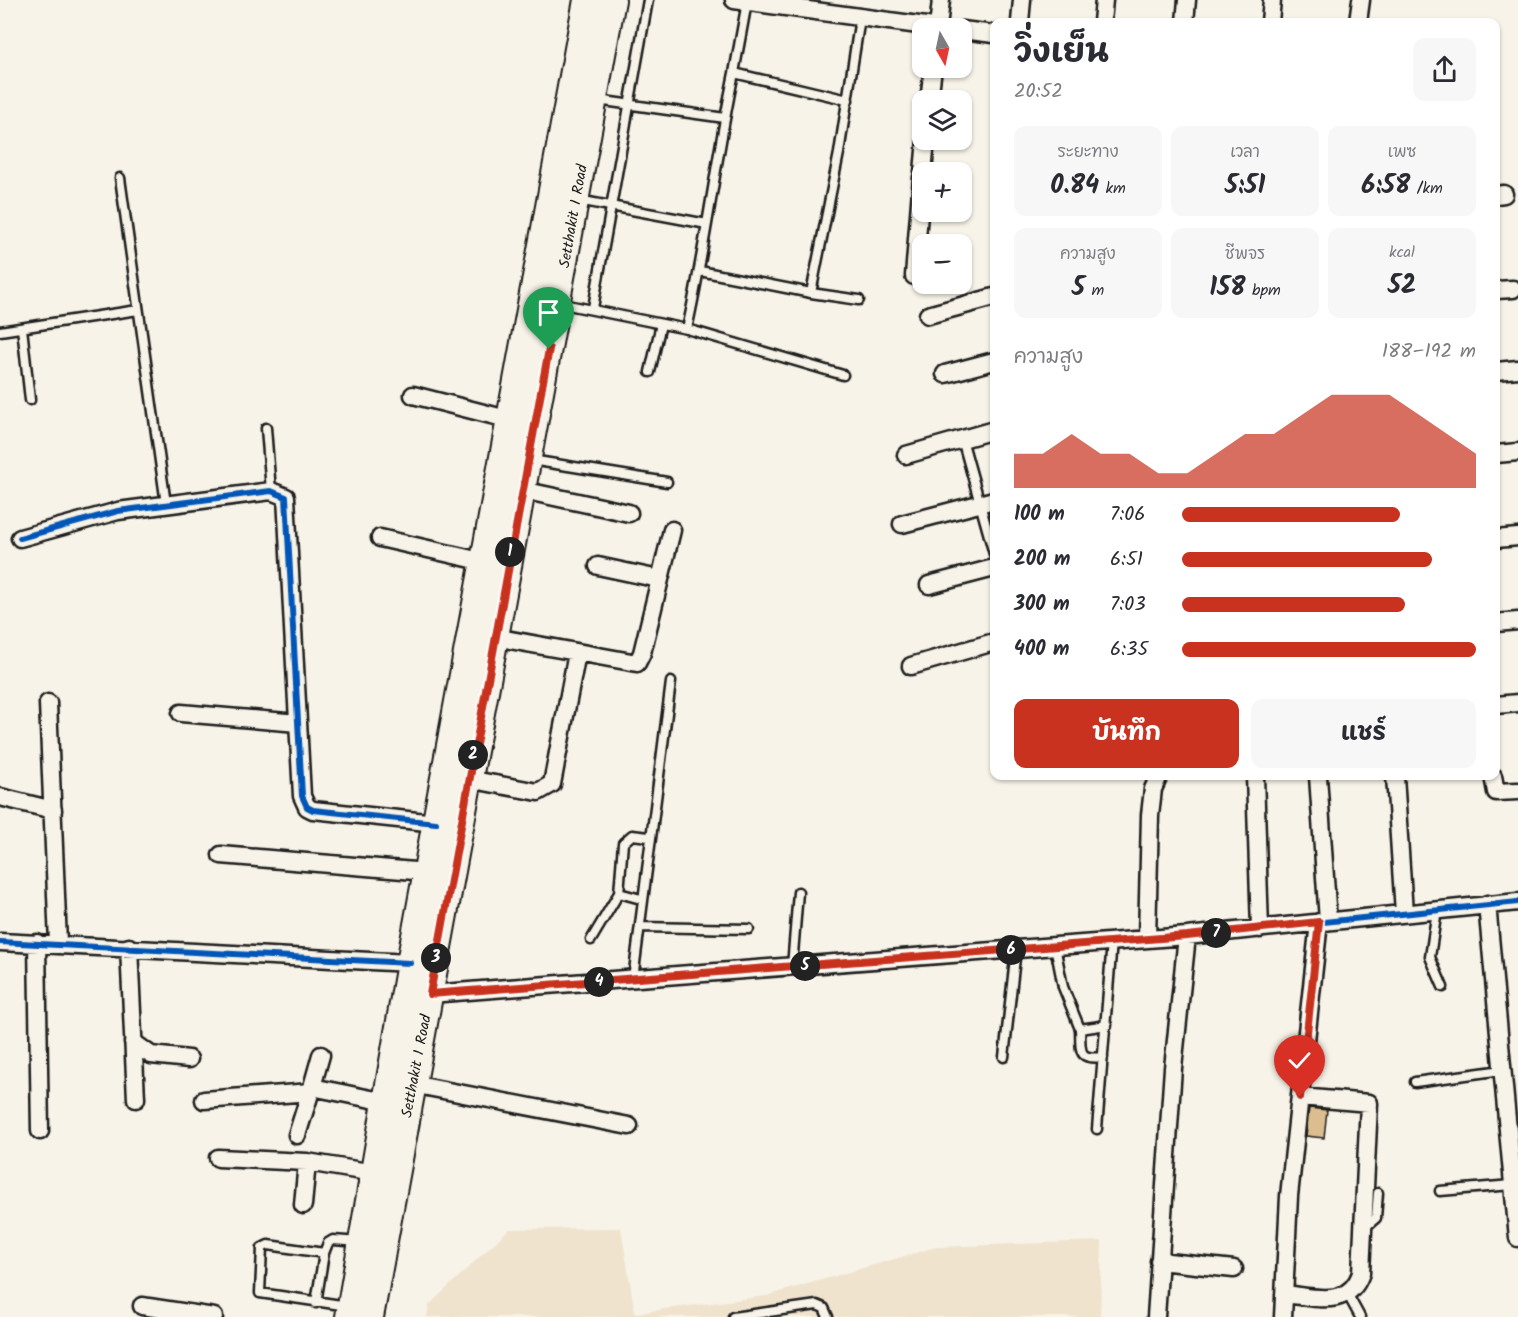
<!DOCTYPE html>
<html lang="th">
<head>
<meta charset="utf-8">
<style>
	:root { --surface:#fff; --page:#f7f7f7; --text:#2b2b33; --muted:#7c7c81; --accent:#c8321e }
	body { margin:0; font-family:Kalam,"Playpen Sans Thai",sans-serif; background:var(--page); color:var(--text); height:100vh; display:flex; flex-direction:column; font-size:22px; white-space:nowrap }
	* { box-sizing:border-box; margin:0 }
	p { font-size:20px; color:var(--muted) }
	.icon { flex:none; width:33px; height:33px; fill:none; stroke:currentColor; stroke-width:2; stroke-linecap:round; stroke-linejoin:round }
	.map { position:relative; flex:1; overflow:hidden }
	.details { position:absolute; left:990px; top:18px; width:510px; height:762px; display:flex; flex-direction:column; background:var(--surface); border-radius:12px; box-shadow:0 2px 4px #0004 }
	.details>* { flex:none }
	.needle { width:39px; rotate:171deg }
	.controls { position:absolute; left:912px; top:18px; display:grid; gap:12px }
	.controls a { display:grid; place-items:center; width:60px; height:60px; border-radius:12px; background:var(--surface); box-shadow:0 2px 4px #0004; font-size:30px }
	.pin { position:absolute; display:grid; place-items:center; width:51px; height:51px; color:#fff; margin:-62px -26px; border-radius:50% 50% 50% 0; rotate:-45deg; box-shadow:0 0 6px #0007 }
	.pin .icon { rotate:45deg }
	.km { position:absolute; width:30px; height:30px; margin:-15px; border-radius:50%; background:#222; color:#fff; font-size:16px; line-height:30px; text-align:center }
	.round { display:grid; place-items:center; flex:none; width:63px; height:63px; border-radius:12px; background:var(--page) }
	.headline { display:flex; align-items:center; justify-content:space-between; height:102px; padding:0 24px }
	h1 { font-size:33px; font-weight:700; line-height:45px }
	.stats { display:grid; grid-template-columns:repeat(3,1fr); gap:9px; height:102px; padding:6px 24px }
	.stats div { display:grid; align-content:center; border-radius:12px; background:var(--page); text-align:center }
	.stats b { font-size:26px; font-weight:700 }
	.stats small { font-size:16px; font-weight:400 }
	.stats p { font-size:16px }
	.chart { height:168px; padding:12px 24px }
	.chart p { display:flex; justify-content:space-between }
	.chart svg { width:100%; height:108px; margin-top:6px; fill:var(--accent); opacity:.7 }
	.primary-button { display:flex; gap:12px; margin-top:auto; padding:12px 24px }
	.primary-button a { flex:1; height:69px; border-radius:12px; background:var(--accent); color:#fff; font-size:24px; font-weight:700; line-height:69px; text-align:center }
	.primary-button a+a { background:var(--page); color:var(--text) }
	ul { padding:0 24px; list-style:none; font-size:20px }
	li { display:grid; grid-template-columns:96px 72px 1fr; align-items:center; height:45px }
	li i { height:15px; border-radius:8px; background:var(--accent) }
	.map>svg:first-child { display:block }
	.built { fill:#efe3cd }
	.building { fill:#dcbd8f; stroke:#1c1c1c; stroke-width:1.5 }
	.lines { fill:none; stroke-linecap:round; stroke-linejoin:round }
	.service-casing { stroke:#1c1c1c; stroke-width:13 }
	.minor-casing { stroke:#1c1c1c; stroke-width:21 }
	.primary-casing { stroke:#1c1c1c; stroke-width:30 }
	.service { stroke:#f7f3e8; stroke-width:8 }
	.minor { stroke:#f7f3e8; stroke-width:16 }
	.primary { stroke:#f7f3e8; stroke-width:26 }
	.cycleway-casing { stroke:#f7f3e8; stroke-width:10 }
	.cycleway { stroke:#0057b8; stroke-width:6 }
	.route-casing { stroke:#fff; stroke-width:12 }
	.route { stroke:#c8321e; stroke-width:8 }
	.labels { text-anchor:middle; stroke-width:4.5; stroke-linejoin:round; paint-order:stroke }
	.street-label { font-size:15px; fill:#1c1c1c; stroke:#f7f3e8 }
</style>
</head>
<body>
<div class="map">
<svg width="1518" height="1317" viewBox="0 0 1518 1317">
	<rect width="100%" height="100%" fill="#f7f3e8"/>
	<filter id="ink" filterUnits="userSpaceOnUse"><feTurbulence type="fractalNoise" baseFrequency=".0167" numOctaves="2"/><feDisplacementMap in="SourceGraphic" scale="12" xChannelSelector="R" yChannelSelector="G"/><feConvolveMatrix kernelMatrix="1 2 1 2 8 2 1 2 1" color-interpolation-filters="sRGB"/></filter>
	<g filter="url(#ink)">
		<!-- built -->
		<path class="built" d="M 621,1228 L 635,1313 L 766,1296 L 936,1247 L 1102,1241 L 1100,1317 L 427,1317 L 429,1305 L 509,1229 Z"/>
		<!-- building -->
		<path class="building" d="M 1309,1108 L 1327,1110 L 1324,1138 L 1306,1136 Z"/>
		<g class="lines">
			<defs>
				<path id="service" d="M 747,2 L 734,73 L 848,100
					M 597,100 L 725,118
					M 120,178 L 166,504
					M 578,200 L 707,224
					M 700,271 L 811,293 L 839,153 L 860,18
					M 811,293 L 859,300
					M 558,303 L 687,329 C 706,244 716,158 734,73
					M 593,308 L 648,0
					M 22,328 L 30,400
					M 687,329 L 843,375
					M 0,331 L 138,310
					M 650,372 L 661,324
					M 266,428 L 271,491
					M 962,439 L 994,554
					M 531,460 L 667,482
					M 641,899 L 619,893 L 623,843 L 632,835 L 649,837
					M 1437,910 L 1430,957 L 1443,987
					M 640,927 L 749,929
					M 591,940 L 619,893
					M 1055,946 L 1063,987 L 1080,1029 L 1107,1025
					M 792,967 L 798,892
					M 633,979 L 671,682
					M 1080,1029 C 1081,1051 1077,1060 1103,1057
					M 1004,1057 L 1016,949
					M 1415,1082 L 1502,1070
					M 1097,1129 L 1112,941
					M 1440,1191 L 1512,1185
					M 1363,1229 L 1376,1218 L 1378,1193
					M 1348,1295 L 1360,1317
					M 316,1303 L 324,1253
					M 348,1306 L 260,1293 L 262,1248 L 268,1245 L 324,1253 L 328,1243 L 333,1240 L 360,1242
					M 733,1317 L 817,1305 L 824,1308 L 828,1317"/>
				<path id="minor" d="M 734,0 L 941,28
					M 1020,22 L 1022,0
					M 1102,22 L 1104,0
					M 1185,22 L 1187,0
					M 1270,22 L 1272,0
					M 1358,22 L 1361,0
					M 938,28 L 941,0
					M 962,30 L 994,34
					M 929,100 L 933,68
					M 923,172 L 926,140
					M 1496,195 L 1504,194
					M 914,276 L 922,177
					M 1496,290 L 1513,289
					M 928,315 L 994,297
					M 1496,371 L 1518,369
					M 945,374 L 994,361
					M 413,395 L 511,420
					M 1496,454 L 1518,452
					M 906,455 L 994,430
					M 522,490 L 629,513
					M 902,524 L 994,500
					M 20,538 L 118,511 L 271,491 L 286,497 L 302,796 L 307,807 L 313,810 L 436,823
					M 380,538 L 485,562
					M 1496,539 L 1518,537
					M 598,566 L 659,579
					M 929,585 L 994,568
					M 1496,623 L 1518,621
					M 494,637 L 637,663 L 642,653 L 672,530
					M 911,666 L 994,642
					M 48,703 L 58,943
					M 1496,705 L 1518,703
					M 181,713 L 298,723
					M 1255,776 L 1260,929
					M 1318,776 L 1328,921
					M 1395,776 L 1404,913
					M 1493,776 L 1496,792 L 1518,791
					M 468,779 L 538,792 L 552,784 L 577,653
					M 0,797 L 53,810
					M 221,855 L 427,872
					M 1487,904 L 1518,1238
					M 1147,939 L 1150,815 L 1153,789 L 1159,776
					M 0,942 L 410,963
					M 37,943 L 40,1131
					M 129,947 L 136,1099
					M 430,994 L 1187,936 L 1518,902
					M 133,1042 L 151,1055 L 189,1059
					M 412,1084 L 629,1126
					M 312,1087 L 321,1055
					M 204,1100 L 311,1092
					M 297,1135 L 312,1087 L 386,1102
					M 218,1158 L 307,1162 L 374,1173
					M 303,1205 L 307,1162
					M 1159,1261 L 1234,1269
					M 1284,1294 C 1315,1297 1349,1309 1361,1273 L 1369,1103 L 1300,1097
					M 142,1306 L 214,1317
					M 1156,1317 L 1173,1068 L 1187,936
					M 1283,1317 L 1289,1196 L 1319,922"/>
				<path id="primary" d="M 349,1317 L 410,963 L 587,0
					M 370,1317 L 612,0"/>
			</defs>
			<!-- service casing -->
			<use href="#service" class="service-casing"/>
			<!-- minor casing -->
			<use href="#minor" class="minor-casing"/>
			<!-- primary casing -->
			<use href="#primary" class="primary-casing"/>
			<!-- service -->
			<use href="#service" class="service"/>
			<!-- minor -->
			<use href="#minor" class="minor"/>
			<!-- primary -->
			<use href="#primary" class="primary"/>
			<defs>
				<path id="cycleway" d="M 20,538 L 118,511 L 271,491 L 286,497 L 302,796 L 307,807 L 313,810 L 436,823
					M 0,942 L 410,963
					M 430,994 L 1187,936 L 1518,902"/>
			</defs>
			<!-- cycleway casing -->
			<use href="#cycleway" class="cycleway-casing"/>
			<!-- cycleway -->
			<use href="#cycleway" class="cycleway"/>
		</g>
	</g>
	<g class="lines" filter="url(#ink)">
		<defs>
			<path id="route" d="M 549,349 L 430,994 L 1187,936 L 1319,922 L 1300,1097"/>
		</defs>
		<!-- route casing -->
		<use href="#route" class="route-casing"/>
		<!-- route -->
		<use href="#route" class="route"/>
	</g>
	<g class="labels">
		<!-- street labels -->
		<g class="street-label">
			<text transform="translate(573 216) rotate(-80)" y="5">Setthakit 1 Road</text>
			<text transform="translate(416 1066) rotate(-79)" y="5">Setthakit 1 Road</text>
		</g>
	</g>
</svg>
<div class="controls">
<a><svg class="needle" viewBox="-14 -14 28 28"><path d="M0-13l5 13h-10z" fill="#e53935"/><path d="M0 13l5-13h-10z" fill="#7c7c81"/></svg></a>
<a><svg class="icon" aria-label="layers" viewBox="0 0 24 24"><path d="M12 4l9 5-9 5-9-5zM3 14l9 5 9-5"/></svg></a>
<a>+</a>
<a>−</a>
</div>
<div class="pin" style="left:549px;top:349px;background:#1e9e55"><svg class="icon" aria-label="arrive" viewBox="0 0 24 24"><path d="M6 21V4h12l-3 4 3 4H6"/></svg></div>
<div class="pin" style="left:1300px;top:1097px;background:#d93025"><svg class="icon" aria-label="check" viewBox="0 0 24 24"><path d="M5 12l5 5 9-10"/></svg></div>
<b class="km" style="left:510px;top:552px">1</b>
<b class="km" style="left:473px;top:755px">2</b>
<b class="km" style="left:436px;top:958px">3</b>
<b class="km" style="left:599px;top:982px">4</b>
<b class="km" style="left:805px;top:966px">5</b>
<b class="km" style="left:1011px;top:950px">6</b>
<b class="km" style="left:1216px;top:933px">7</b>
<section class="details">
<div class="headline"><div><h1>วิ่งเย็น</h1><p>20:52</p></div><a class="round"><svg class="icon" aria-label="share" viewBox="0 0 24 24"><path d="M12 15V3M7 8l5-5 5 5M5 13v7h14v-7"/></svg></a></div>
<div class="stats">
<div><p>ระยะทาง</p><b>0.84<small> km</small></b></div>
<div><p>เวลา</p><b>5:51</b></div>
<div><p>เพซ</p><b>6:58<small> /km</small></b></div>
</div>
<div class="stats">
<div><p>ความสูง</p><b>5<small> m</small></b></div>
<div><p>ชีพจร</p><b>158<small> bpm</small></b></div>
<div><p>kcal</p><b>52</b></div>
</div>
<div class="chart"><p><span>ความสูง</span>188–192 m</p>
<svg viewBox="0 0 160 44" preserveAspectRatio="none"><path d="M0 44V30L10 30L20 22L30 30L40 30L50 38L60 38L70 30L80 22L90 22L100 14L110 6L120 6L130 6L140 14L150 22L160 30V44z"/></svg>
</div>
<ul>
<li><b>100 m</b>7:06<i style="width:74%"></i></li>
<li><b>200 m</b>6:51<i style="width:85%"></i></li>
<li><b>300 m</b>7:03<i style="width:76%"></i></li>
<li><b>400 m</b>6:35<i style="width:100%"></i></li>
</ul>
<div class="primary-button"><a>บันทึก</a><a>แชร์</a></div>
</section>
</div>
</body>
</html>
